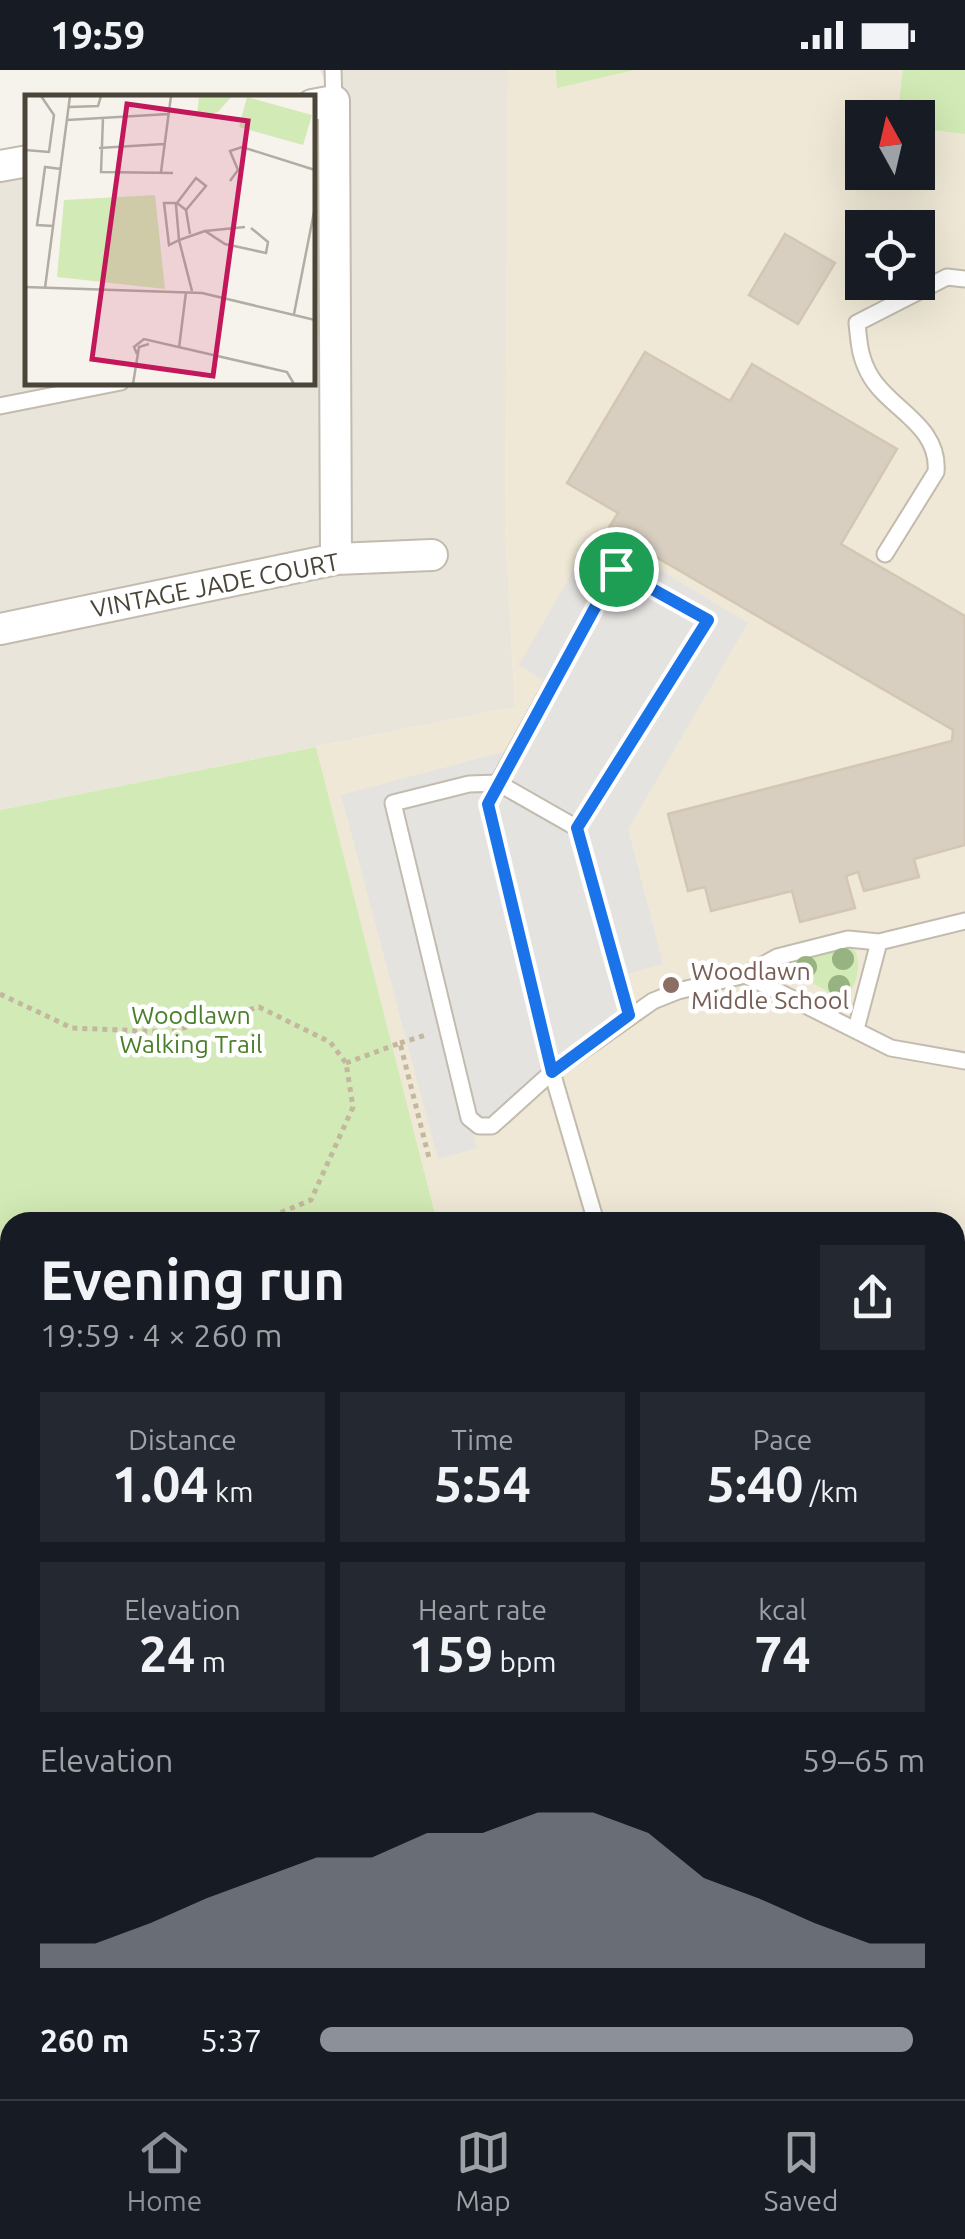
<!DOCTYPE html>
<html lang="en">
<head>
<meta charset="utf-8">
<style>
	:root { --surface:#171b24; --page:#242831; --text:#f1f3f6; --muted:#9ea1a6; --line:#363941; --accent:#8c9099 }
	body { margin:0; font-family:Ubuntu,sans-serif; background:var(--page); color:var(--text); height:100vh; display:flex; flex-direction:column; font-size:38px; white-space:nowrap }
	* { box-sizing:border-box; margin:0 }
	p { font-size:32px; color:var(--muted) }
	.icon { flex:none; width:55px; height:55px; fill:none; stroke:currentColor; stroke-width:2; stroke-linecap:round; stroke-linejoin:round }
	.map { position:relative; flex:1; overflow:hidden }
	.drawer { position:absolute; left:0px; top:1142px; width:965px; height:888px; display:flex; flex-direction:column; background:var(--surface); border-radius:30px 30px 0 0; box-shadow:0 10px 40px #0002 }
	.drawer>* { flex:none }
	.needle { width:65px; rotate:352deg }
	.controls { position:absolute; left:845px; top:30px; display:grid; gap:20px }
	.controls a { display:grid; place-items:center; width:90px; height:90px; border-radius:0px; background:var(--surface); box-shadow:0 10px 40px #0002; font-size:50px }
	.pin { position:absolute; display:grid; place-items:center; width:85px; height:85px; color:#fff; margin:-42px; border:5px solid #fff; border-radius:50%; box-shadow:0 2px 10px #0007 }
	.round { display:grid; place-items:center; flex:none; width:105px; height:105px; border-radius:0px; background:var(--page) }
	.summary { display:flex; align-items:center; justify-content:space-between; height:170px; padding:0 40px }
	h1 { font-size:55px; font-weight:700; line-height:75px }
	.figures { display:grid; grid-template-columns:repeat(3,1fr); gap:15px; height:170px; padding:10px 40px }
	.figures div { display:grid; align-content:center; border-radius:0px; background:var(--page); text-align:center }
	.figures b { font-size:50px; font-weight:700 }
	.figures small { font-size:28px; font-weight:400 }
	.figures p { font-size:28px }
	.chart { height:280px; padding:20px 40px }
	.chart p { display:flex; justify-content:space-between }
	.chart svg { width:100%; height:180px; margin-top:10px; fill:var(--accent); opacity:.7 }
	ul { padding:0 40px; list-style:none; font-size:32px }
	li { display:grid; grid-template-columns:160px 120px 1fr; align-items:center; height:75px }
	li i { height:25px; border-radius:12px; background:var(--accent) }
	.status { display:flex; justify-content:space-between; align-items:center; height:70px; padding:0 50px; background:var(--surface); direction:ltr }
	.status svg { height:28px; fill:currentColor }
	.dock { display:flex; justify-content:space-around; align-items:center; height:140px; border-top:2px solid var(--line); background:var(--surface); font-size:28px; color:var(--muted) }
	.dock a { display:grid; justify-items:center; gap:5px }
	.dock .active { color:var(--accent) }
	.map>svg:first-child { display:block }
	.residential { fill:#eae5da }
	.education { fill:#efe8d6; fill-rule:evenodd }
	.green { fill:#d2eab5 }
	.parking { fill:#e5e3e0 }
	.building { fill:#d8cfc1; stroke:#d3c7b4; stroke-width:2.5 }
	.lines { fill:none; stroke-linecap:round; stroke-linejoin:round }
	.service-casing { stroke:#c2bbae; stroke-width:19 }
	.minor-casing { stroke:#c2bbae; stroke-width:34 }
	.secondary-casing { stroke:#d6c79b; stroke-width:46 }
	.path { stroke:#c4b79f; stroke-width:5; stroke-dasharray:5 5; stroke-linecap:butt }
	.service { stroke:#fff; stroke-width:15 }
	.minor { stroke:#fff; stroke-width:30 }
	.secondary { stroke:#fff3cd; stroke-width:42 }
	.tree { fill:#97b381 }
	.route-casing { stroke:#fff; stroke-width:20 }
	.route { stroke:#1a73e8; stroke-width:12 }
	.education-dot { fill:#8d6e63; stroke:#fff; stroke-width:4 }
	.labels { text-anchor:middle; stroke-width:9; stroke-linejoin:round; paint-order:stroke }
	.street-label { font-size:25px; fill:#4b4439; stroke:#fff }
	.education-label { font-size:25px; fill:#785e54; stroke:#fff; text-anchor:start }
	.park-label { font-size:25px; fill:#4a7f2a; stroke:#fff }
	.inset-road { fill:none; stroke:#b2ada4; stroke-width:2.5 }
	.view { fill:#c2185b; fill-opacity:0.15; stroke:#c2185b; stroke-width:5 }
	.inset-edge { fill:none; stroke:#4b4439; stroke-width:5 }
</style>
</head>
<body>
<div class="status"><b>19:59</b><svg viewBox="0 0 49 12"><path d="M0 12V9h3v3zM5 12V6h3v6zM10 12V3h3v9zM15 12V0h3v12zM26 1h20v11H26zM47 4h2v5h-2z"/></svg></div>
<div class="map">
<svg width="965" height="2029" viewBox="0 0 965 2029">
	<rect width="100%" height="100%" fill="#f6f3ec"/>
	<!-- residential -->
	<path class="residential" d="M 320,0 L 508,0 L 505,456 L 515,637 L 0,740 L 0,96 L 27,91 L 28,312 L 312,312 L 313,35 L 334,30 Z
		M 955,1663 L 965,1664 L 965,2029 L 94,2029 L 94,2020 L 955,2020 Z"/>
	<!-- education -->
	<path class="education" d="M 508,0 L 965,0 L 965,1392 L 955,1391 L 955,1152 L 437,1152 L 316,677 L 515,637 L 505,456 ZM 862,48 L 918,48 L 918,102 L 862,102 ZM 862,158 L 918,158 L 918,212 L 862,212 Z"/>
	<!-- green -->
	<path class="green" d="M 556,0 L 634,0 L 557,18 Z
		M 903,0 L 965,0 L 965,64 L 918,58 L 918,48 L 897,47 Z
		M 316,677 L 437,1152 L 10,1152 L 10,1425 L 0,1426 L 0,740 Z
		M 849,877 L 855,880 C 861,894 858,916 845,926 L 834,925 L 793,902 L 793,894 L 798,890 Z"/>
	<!-- parking -->
	<path class="parking" d="M 596,461 L 748,553 L 628,759 L 663,894 L 619,906 L 629,945 L 492,1056 L 470,1050 L 477,1078 L 438,1089 L 341,725 L 507,681 L 544,611 L 519,595 Z"/>
	<!-- building -->
	<path class="building" d="M 785,164 L 835,193 L 798,254 L 749,225 Z
		M 645,282 L 730,331 L 752,294 L 897,379 L 841,474 L 965,546 L 965,775 L 914,789 L 919,807 L 864,821 L 858,802 L 846,806 L 855,838 L 800,852 L 792,821 L 711,841 L 705,817 L 688,821 L 668,744 L 952,671 L 953,660 L 608,459 L 618,443 L 567,413 Z"/>
	<g class="lines">
		<defs>
			<path id="service" d="M 333,0 L 334,31
				M 0,336 L 121,312
				M 885,484 L 936,402 C 940,356 891,340 871,307 C 860,289 859,274 857,253 L 947,207 L 965,209
				M 577,758 L 498,713 L 469,714 L 393,733 L 469,1048 L 479,1056 L 492,1056 L 552,1002 L 488,734 L 498,713 L 616,499 L 708,550 L 577,758 L 629,945
				M 745,905 L 777,887 L 848,869 L 879,872 L 965,851
				M 856,959 L 879,872
				M 596,1152 L 552,1002 L 653,931 L 678,921 L 745,905 L 891,978 L 965,991"/>
			<path id="minor" d="M 312,35 L 334,31 L 336,489
				M 0,96 L 28,91
				M 0,559 L 336,489 L 432,485
				M 955,1884 L 965,1886
				M 353,2020 L 353,2029"/>
			<path id="secondary" d="M 955,1391 L 965,1392
				M 0,1461 L 10,1459"/>
		</defs>
		<!-- service casing -->
		<use href="#service" class="service-casing"/>
		<!-- minor casing -->
		<use href="#minor" class="minor-casing"/>
		<!-- secondary casing -->
		<use href="#secondary" class="secondary-casing"/>
		<!-- path -->
		<path class="path" d="M 0,924 L 72,958 L 169,962 L 259,937 L 330,972 L 346,993 L 353,1037 L 311,1130 L 258,1152
			M 400,973 L 426,965
			M 346,993 L 400,973 L 429,1088
			M 0,1301 L 10,1300"/>
		<!-- service -->
		<use href="#service" class="service"/>
		<!-- minor -->
		<use href="#minor" class="minor"/>
		<!-- secondary -->
		<use href="#secondary" class="secondary"/>
	</g>
	<!-- trees -->
	<g class="tree">
		<circle cx="843" cy="889" r="11"/>
		<circle cx="806" cy="897" r="11"/>
		<circle cx="839" cy="916" r="11"/>
	</g>
	<g class="lines">
		<defs>
			<path id="route" d="M 616,499 L 708,550 L 577,758 L 629,945 L 552,1002 L 488,734 Z"/>
		</defs>
		<!-- route casing -->
		<use href="#route" class="route-casing"/>
		<!-- route -->
		<use href="#route" class="route"/>
	</g>
	<!-- markers -->
	<circle class="education-dot" cx="671" cy="915" r="10"/>
	<g class="labels">
		<!-- street labels -->
		<g class="street-label">
			<text transform="translate(215 515) rotate(-11)" y="9">VINTAGE JADE COURT</text>
		</g>
		<!-- education labels -->
		<g class="education-label">
			<text x="691" y="910">Woodlawn<tspan x="691" dy="29">Middle School</tspan></text>
		</g>
		<!-- park labels -->
		<g class="park-label">
			<text x="191" y="954">Woodlawn<tspan x="191" dy="29">Walking Trail</tspan></text>
		</g>
	</g>
	<!-- overview -->
	<g transform="translate(25 25)">
		<rect width="290" height="290" fill="#f6f3ec"/>
		<path d="M 174,1 L 207,1 L 193,17 L 172,22 ZM 222,2 L 287,20 L 278,50 L 214,32 ZM 130,100 L 140,194 L 32,182 L 39,105 Z" fill="#d2eab5"/>
		<path class="inset-road" d="M 44,12 L 73,11 L 76,1M 78,23 L 76,77 L 148,78M 42,25 L 144,19M 74,53 L 139,49M 0,55 L 24,57 L 29,20 L 16,1M 136,77 L 146,1M 205,86 L 213,75 L 205,56 L 217,52 L 290,75M 161,115 L 152,108 L 139,108 L 144,150 L 154,145 L 151,110 L 151,109 L 152,108 L 171,83 L 181,91 L 161,115 L 165,139M 28,131 L 12,130 L 17,95 L 20,72 L 36,74M 180,136 L 220,132M 0,192 L 177,198 L 290,225M 20,193 L 45,1M 167,196 L 154,145 L 180,136 L 200,149 L 241,158 L 243,147 L 226,133M 269,219 L 290,112M 154,253 L 161,197M 112,259 L 109,252 L 119,244 L 262,277 L 269,289M 108,289 L 114,252 L 124,249"/>
		<path class="view" d="M 102,9 L 223,26 L 188,281 L 67,264 Z"/>
		<rect width="290" height="290" class="inset-edge"/>
	</g>
</svg>
<div class="controls">
<a><svg class="needle" viewBox="-14 -14 28 28"><path d="M0-13l5 13h-10z" fill="#e53935"/><path d="M0 13l5-13h-10z" fill="#9ea1a6"/></svg></a>
<a><svg class="icon" aria-label="locate" viewBox="0 0 24 24"><circle cx="12" cy="12" r="6"/><path d="M12 2v4M12 18v4M2 12h4M18 12h4"/></svg></a>
</div>
<div class="pin" style="left:616px;top:499px;background:#1e9e55"><svg class="icon" aria-label="arrive" viewBox="0 0 24 24"><path d="M6 21V4h12l-3 4 3 4H6"/></svg></div>
<section class="drawer">
<div class="summary"><div><h1>Evening run</h1><p>19:59 · 4 × 260 m</p></div><a class="round"><svg class="icon" aria-label="share" viewBox="0 0 24 24"><path d="M12 15V3M7 8l5-5 5 5M5 13v7h14v-7"/></svg></a></div>
<div class="figures">
<div><p>Distance</p><b>1.04<small> km</small></b></div>
<div><p>Time</p><b>5:54</b></div>
<div><p>Pace</p><b>5:40<small> /km</small></b></div>
</div>
<div class="figures">
<div><p>Elevation</p><b>24<small> m</small></b></div>
<div><p>Heart rate</p><b>159<small> bpm</small></b></div>
<div><p>kcal</p><b>74</b></div>
</div>
<div class="chart"><p><span>Elevation</span>59–65 m</p>
<svg viewBox="0 0 160 44" preserveAspectRatio="none"><path d="M0 44V38L10 38L20 33L30 27L40 22L50 17L60 17L70 11L80 11L90 6L100 6L110 11L120 22L130 27L140 33L150 38L160 38V44z"/></svg>
</div>
<ul>
<li><b>260 m</b>5:37<i style="width:98%"></i></li>
</ul>
</section>
</div>
<nav class="dock">
<a class="active"><svg class="icon" aria-label="home" viewBox="0 0 24 24"><path d="M3 11l9-7 9 7M6 9v11h12V9"/></svg>Home</a>
<a><svg class="icon" aria-label="map" viewBox="0 0 24 24"><path d="M3 6l6-2 6 2 6-2v14l-6 2-6-2-6 2zM9 4v14M15 6v14"/></svg>Map</a>
<a><svg class="icon" aria-label="saved" viewBox="0 0 24 24"><path d="M7 4h10v16l-5-4-5 4z"/></svg>Saved</a>
</nav>
</body>
</html>
